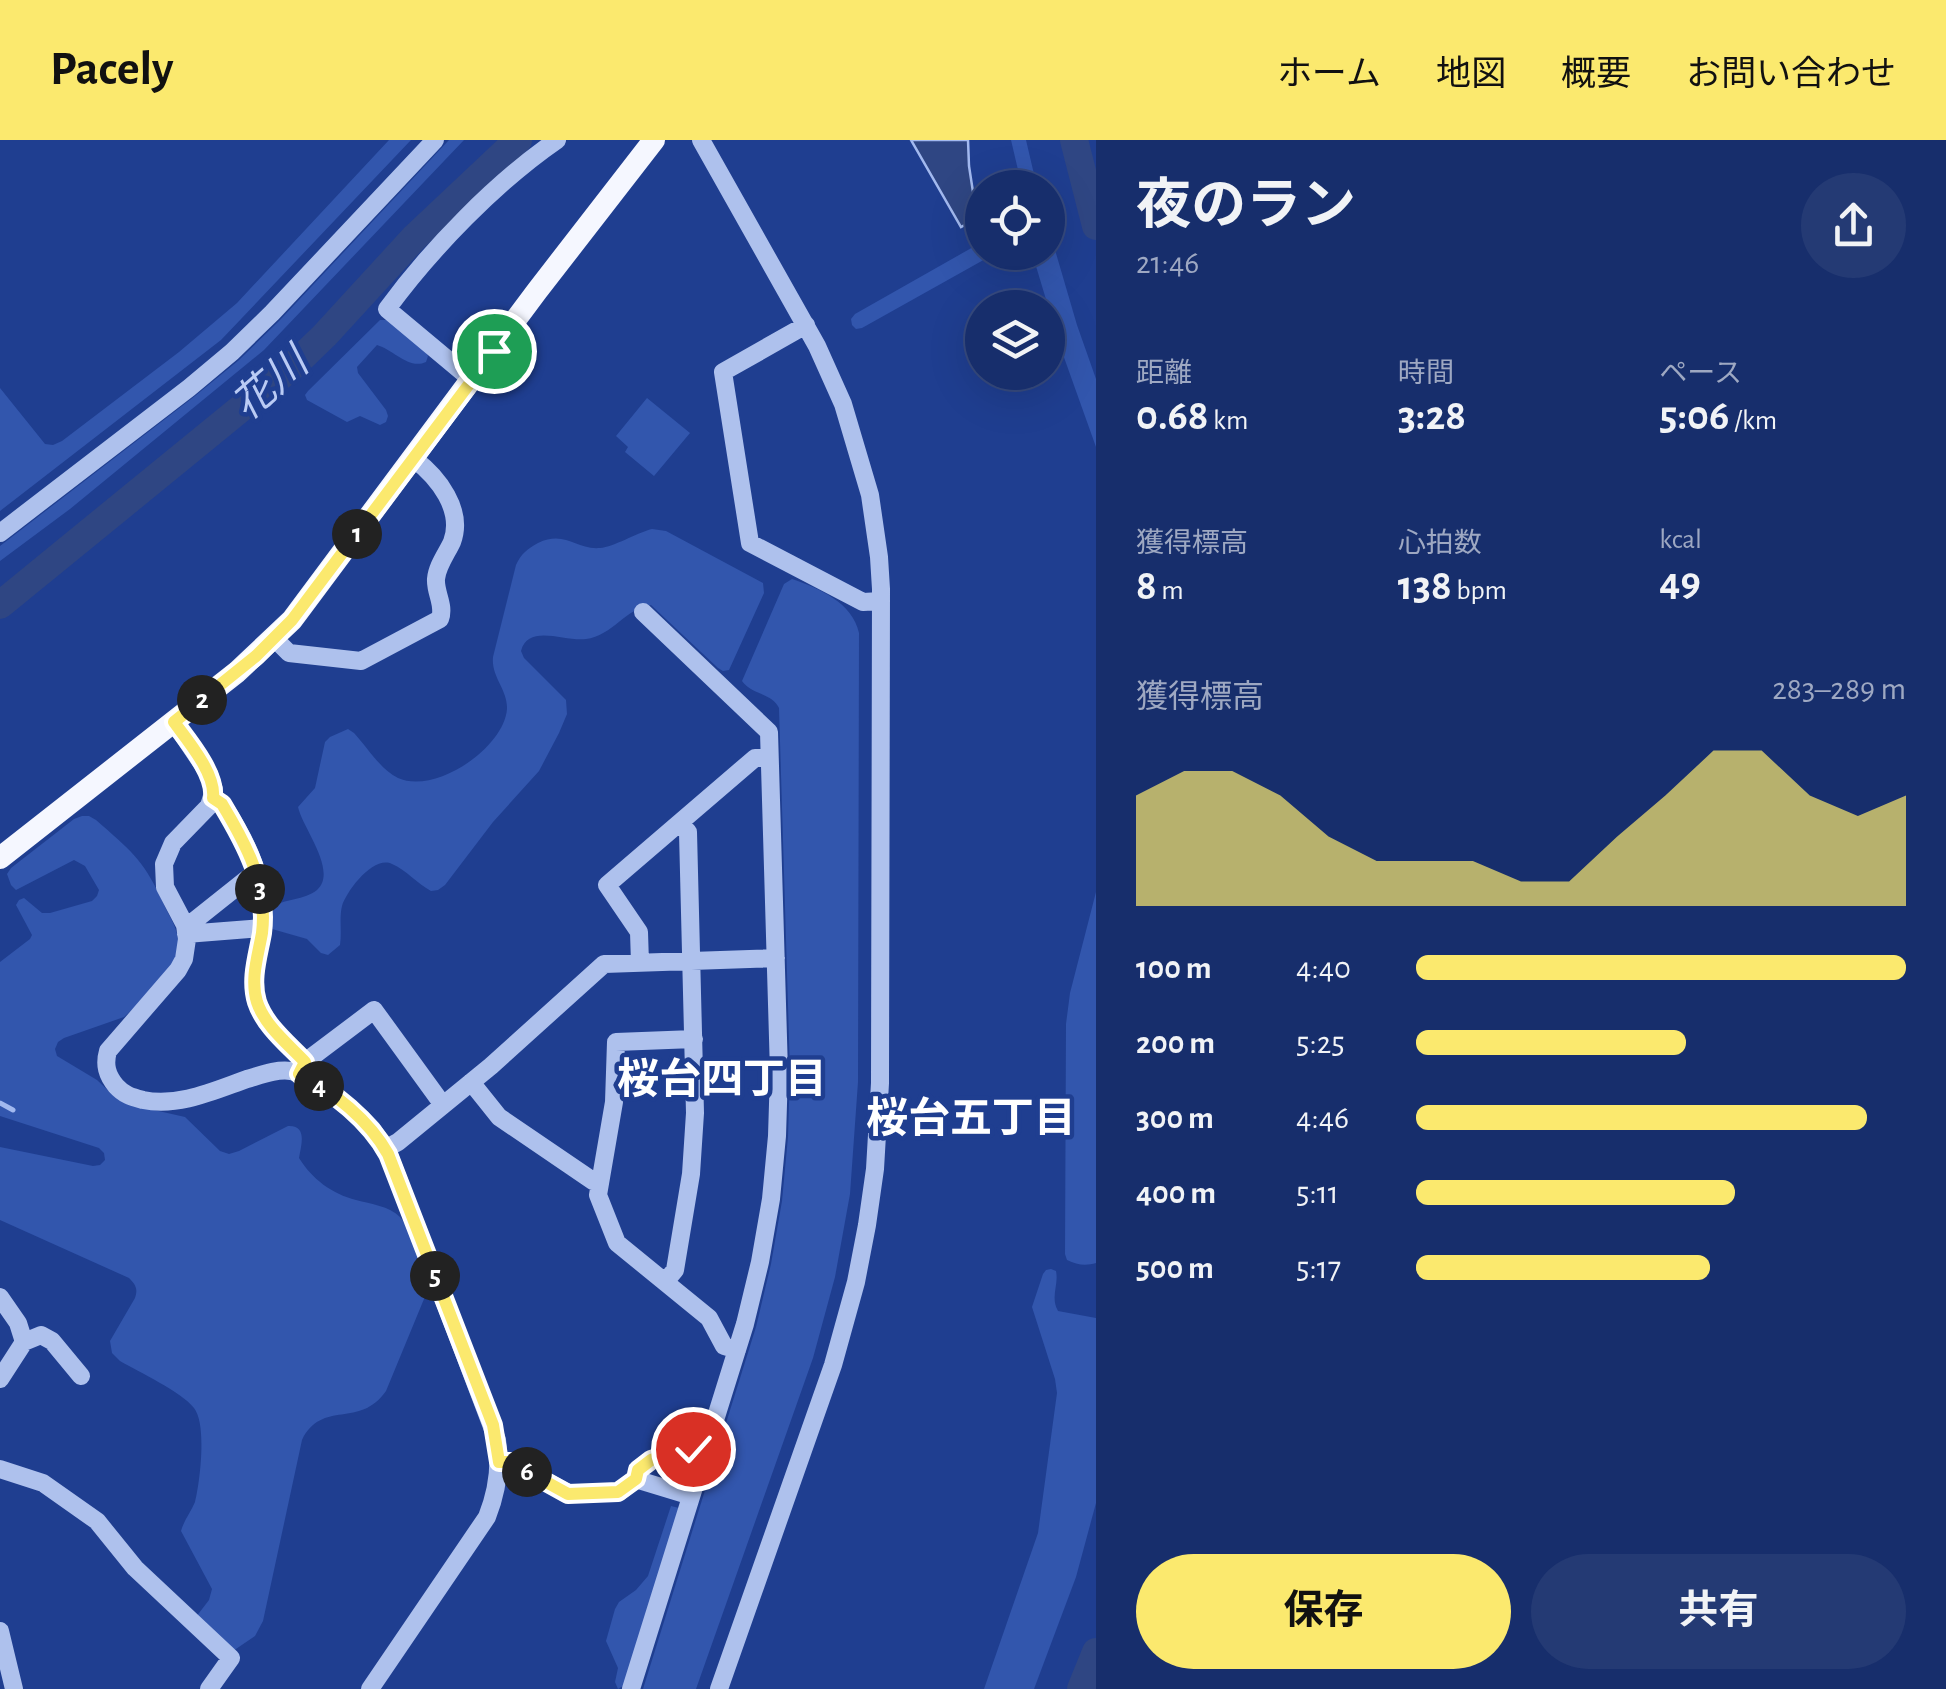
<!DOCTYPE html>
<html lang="ja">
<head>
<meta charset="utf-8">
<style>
	:root { --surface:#172e6c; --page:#243a74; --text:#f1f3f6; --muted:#9ea8c2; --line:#364a7f; --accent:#fbe96e }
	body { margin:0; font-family:"Alegreya Sans","Noto Sans JP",sans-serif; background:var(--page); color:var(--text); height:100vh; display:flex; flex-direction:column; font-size:38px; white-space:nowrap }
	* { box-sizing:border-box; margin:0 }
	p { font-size:32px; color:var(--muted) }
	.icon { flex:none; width:55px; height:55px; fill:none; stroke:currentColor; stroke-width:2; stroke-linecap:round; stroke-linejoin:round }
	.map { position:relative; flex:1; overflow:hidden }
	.details { display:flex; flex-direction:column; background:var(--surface); width:850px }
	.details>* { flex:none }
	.fabs { position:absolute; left:965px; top:30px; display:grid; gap:20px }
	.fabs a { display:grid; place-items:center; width:100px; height:100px; border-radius:50%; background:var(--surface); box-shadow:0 10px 40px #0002,0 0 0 2px var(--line); font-size:50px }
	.pin { position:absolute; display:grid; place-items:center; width:85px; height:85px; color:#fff; margin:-42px; border:5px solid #fff; border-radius:50%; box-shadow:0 2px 10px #0007 }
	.km { position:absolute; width:50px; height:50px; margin:-25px; border-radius:50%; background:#222; color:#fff; font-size:28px; line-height:50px; text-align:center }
	.round { display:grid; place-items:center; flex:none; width:105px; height:105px; border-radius:52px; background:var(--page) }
	.summary { display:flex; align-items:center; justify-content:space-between; height:170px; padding:0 40px }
	h1 { font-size:55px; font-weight:700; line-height:75px }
	.stats { display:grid; grid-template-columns:repeat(3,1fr); gap:15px; height:170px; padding:10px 40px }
	.stats div { display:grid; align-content:center }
	.stats b { font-size:42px; font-weight:700 }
	.stats small { font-size:28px; font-weight:400 }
	.stats p { font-size:28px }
	.chart { height:280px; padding:20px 40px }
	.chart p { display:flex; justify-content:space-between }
	.chart svg { width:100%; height:180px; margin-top:10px; fill:var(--accent); opacity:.7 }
	.cta { display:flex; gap:20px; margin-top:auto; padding:20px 40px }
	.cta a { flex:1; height:115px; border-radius:60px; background:var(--accent); color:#111; font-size:40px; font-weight:700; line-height:115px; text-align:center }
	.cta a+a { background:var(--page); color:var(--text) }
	ul { padding:0 40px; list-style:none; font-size:32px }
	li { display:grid; grid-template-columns:160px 120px 1fr; align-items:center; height:75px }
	li i { height:25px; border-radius:12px; background:var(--accent) }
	header { display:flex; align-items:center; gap:60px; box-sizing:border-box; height:140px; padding:0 50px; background:var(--accent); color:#111 }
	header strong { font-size:48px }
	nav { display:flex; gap:55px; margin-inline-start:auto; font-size:35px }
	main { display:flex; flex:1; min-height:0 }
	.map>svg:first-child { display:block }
	.green { fill:#3256ad }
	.water { fill:#2f4683; stroke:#a2b9ef; stroke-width:2.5 }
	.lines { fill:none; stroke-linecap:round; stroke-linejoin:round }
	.stream { stroke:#a2b9ef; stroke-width:5 }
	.river { stroke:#2f4683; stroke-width:28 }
	.minor { stroke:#aec1ed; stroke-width:18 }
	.major { stroke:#f5f7ff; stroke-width:22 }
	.route-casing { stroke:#fff; stroke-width:20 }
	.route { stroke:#fbe96e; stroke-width:12 }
	.labels { text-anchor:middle; stroke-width:9; stroke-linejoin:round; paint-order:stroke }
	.water-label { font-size:42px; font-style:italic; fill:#bacbf4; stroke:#1f3e90 }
	.neighbourhood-label { font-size:42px; font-weight:bold; fill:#fff; stroke:#1f3e90 }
</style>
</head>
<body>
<header>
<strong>Pacely</strong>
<nav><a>ホーム</a><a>地図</a><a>概要</a><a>お問い合わせ</a></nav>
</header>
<main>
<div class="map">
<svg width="1096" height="1549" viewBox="0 0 1096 1549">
	<rect width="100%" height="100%" fill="#1f3e90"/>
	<!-- green -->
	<path class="green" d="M 389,0 L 411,0 L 221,200 L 0,371 L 0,248 L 45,304 L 53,305 L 62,301 L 179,212 L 237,163 Z
		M 449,0 L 464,0 L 264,210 L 70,369 L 0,421 L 0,406 L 195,256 L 239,220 L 280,180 Z
		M 1011,0 L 1026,0 L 1037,47 L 1022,47 Z
		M 1048,86 L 1077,185 L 1096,239 L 1096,307 L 1061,209 L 1032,113 L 1048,112 Z
		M 982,102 L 982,112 L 996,113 L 862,188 L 856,189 L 852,185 L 851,179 L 855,174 Z
		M 380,180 L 387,180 L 424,210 L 428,216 L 426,222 C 409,230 394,210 377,205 L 357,227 L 358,233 L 386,270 L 388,276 L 386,282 L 380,285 L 360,276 L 347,282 L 307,260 L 305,255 L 308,251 Z
		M 647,258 L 690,293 L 654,336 L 625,312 L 628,307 L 616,296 Z
		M 652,389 L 666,391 L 763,443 L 764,453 L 729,530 L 723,531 L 718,528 L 651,465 C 626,468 612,496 586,499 C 565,502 528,483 521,511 L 524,518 L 566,560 L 567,574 L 559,593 L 539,631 L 493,682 L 445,745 L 438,750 L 431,751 C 418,744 406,730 392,724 C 374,715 347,750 342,766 C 339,778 342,792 340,805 L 328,815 L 321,813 L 307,799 L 272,789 L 271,767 C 284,759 305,760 317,750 C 338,731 303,689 298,667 L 315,648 L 325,602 L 330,597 L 348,589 L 354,593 C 367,607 381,630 398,638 C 435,655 504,608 507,569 C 508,550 491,537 493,517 L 516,425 C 521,414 527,409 538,403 C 566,390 575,410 600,408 C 614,407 636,393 652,389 Z
		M 792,439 C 819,448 853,463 859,493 L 858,942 L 850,1054 L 835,1137 L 813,1218 L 696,1549 L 643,1549 L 756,1187 L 771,1124 L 782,1061 L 788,997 L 790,932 L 779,568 C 772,553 752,555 742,541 L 784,444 Z
		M 82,676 L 89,676 L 96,680 C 129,709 143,719 162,760 C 172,784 184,793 175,821 L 136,866 L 124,877 L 64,898 L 58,902 L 55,909 L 57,916 L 97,940 L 115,957 L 132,965 L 185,977 L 220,1011 L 229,1014 L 239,1011 L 288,986 C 308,985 301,1006 299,1018 C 312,1039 332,1054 356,1060 C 371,1064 389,1066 400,1077 C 409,1087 413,1100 418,1113 C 424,1130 429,1141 424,1159 L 386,1251 C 360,1289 322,1259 302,1300 L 263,1481 L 255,1496 L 233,1511 L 196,1477 L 209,1460 L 212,1449 L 181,1391 C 184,1380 191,1372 195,1362 C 200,1342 207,1284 194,1268 C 182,1252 139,1232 120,1221 L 112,1213 L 110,1201 L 135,1158 C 138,1149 136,1145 129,1138 L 0,1080 L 0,1007 L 93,1026 L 100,1025 L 105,1020 L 104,1013 L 99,1008 L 0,976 L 0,822 L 30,799 L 32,795 L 16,765 L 19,760 L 24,758 L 42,773 L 50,773 L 92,761 L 97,756 L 99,750 L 85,726 L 74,720 L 16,750 L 11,745 L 7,734 L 11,728 L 74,679 Z
		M 1096,752 L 1096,1123 C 1086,1126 1077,1125 1067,1120 L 1065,1114 L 1066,884 L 1070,853 Z
		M 1051,1129 L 1056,1131 C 1059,1145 1050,1157 1058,1171 L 1096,1178 L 1096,1363 L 1076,1437 L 1034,1549 L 984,1549 L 1038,1393 L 1057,1253 L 1055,1239 L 1032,1167 L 1043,1134 L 1046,1130 Z
		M 671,1366 L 679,1368 L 625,1545 L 618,1549 L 615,1542 L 618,1528 L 606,1501 L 615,1469 L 619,1462 L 636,1450 L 648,1436 Z"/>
	<!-- water -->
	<path class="water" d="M 911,0 L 968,0 L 969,26 L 977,78 L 961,87 Z"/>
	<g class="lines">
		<!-- stream -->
		<path class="stream" d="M 0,963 L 13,970"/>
		<!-- river -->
		<path class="river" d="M 1074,0 L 1096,86
			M 0,465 L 294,225 L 325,195 L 414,98 L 518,0
			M 1081,1549 L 1096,1512"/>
		<!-- minor -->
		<path class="minor" d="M 701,0 L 817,206 L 843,264 L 870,355 L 879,417 L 881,449 L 880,943 L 875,1029 L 867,1085 L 856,1142 L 833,1225 L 719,1549
			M 806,185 L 723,232 L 750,403 L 863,462 L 881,461
			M 472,240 L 387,169 C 431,109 496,42 557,0
			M 0,393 L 189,248 L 232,212 L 272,173 L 435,0
			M 275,499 L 289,513 L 361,521 L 440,479 C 445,465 435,453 436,439 C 437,426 447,413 452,402 C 464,370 438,337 414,319
			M 174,582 L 209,634 L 214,650 L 209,666 L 173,703 L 164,724 L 165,747 L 185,785 L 187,799 L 184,819 L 178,830 L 108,911 C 104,925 107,935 116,946 C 124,955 132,957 143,960 C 179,967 213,951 247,939 C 261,935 276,929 291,931 C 310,935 359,974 372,989 C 378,997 383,1006 389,1015 L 497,1300 C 501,1328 497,1352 487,1377 L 370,1549
			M 213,659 C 225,665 230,676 237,688 C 255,719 266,755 262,792 C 259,815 250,838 257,861 C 265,886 288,904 305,922
			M 185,785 L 194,781 L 248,738 L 258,736
			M 186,794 L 262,788
			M 640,823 L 639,792 L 607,745 L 755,618 L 769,618
			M 694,899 L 616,902 L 614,962 L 598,1055 L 617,1103 L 709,1178 L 724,1206 L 737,1210
			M 302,929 L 305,922 L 374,870 L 443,965
			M 471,942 L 499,977 L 593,1041 L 600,1042
			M 385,1009 L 398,1002 L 491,926 L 604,824 L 776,818
			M 665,1142 L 675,1130 L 691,1034 L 695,973 L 688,692 L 680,683
			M 0,1157 L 18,1183 L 24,1202
			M 0,1239 L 24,1202 L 41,1195 L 52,1201 L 81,1236
			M 499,1322 L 510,1322 L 568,1353 L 618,1353 L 635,1339 L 691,1356
			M 0,1329 L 43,1343 L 97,1381 L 135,1428 L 231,1518 L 209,1549
			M 635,1339 C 643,1315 683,1306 705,1312
			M 0,1491 L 14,1549
			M 631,1549 L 745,1184 L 760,1122 L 771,1059 L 777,996 L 779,932 L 769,592 L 643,472"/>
		<!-- major -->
		<path class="major" d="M 0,718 L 237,532 L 292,480 L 537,151 L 654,0"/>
	</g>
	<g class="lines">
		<defs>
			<path id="route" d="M 494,211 L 292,480 L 256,516 L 174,582 C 188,601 216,634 213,658 L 222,664 C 246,704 268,744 262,793 C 258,816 250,839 257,862 C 265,886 288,904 305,922 L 299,934 C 334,952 369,980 388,1014 L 493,1285 L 499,1322 L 510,1322 L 568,1354 L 618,1352 L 636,1339 L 638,1330 L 651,1320 L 675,1312 L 693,1309"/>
		</defs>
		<!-- route casing -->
		<use href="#route" class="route-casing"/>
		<!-- route -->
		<use href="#route" class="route"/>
	</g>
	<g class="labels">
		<!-- water labels -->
		<g class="water-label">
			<text transform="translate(269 243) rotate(-41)" y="15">花川</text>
		</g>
		<!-- neighbourhood labels -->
		<g class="neighbourhood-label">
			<text x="722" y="953">桜台四丁目</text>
			<text x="971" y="992">桜台五丁目</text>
		</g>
	</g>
</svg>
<div class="fabs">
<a><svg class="icon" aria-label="locate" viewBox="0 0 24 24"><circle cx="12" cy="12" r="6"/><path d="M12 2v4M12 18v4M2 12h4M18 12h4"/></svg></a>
<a><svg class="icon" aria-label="layers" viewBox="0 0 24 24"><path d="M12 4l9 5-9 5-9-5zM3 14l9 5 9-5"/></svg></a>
</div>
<div class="pin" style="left:494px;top:211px;background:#1e9e55"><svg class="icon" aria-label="arrive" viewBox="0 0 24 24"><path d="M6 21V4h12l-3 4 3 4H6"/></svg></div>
<div class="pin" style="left:693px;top:1309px;background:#d93025"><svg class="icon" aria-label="check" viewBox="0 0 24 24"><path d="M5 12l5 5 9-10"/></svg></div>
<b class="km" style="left:357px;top:394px">1</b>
<b class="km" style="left:202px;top:560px">2</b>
<b class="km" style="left:260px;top:749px">3</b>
<b class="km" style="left:319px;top:946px">4</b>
<b class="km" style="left:435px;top:1136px">5</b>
<b class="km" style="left:527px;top:1332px">6</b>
</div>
<section class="details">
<div class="summary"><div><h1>夜のラン</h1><p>21:46</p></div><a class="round"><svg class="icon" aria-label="share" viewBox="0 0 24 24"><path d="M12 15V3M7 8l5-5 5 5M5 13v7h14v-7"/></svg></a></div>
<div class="stats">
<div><p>距離</p><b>0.68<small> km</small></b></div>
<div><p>時間</p><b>3:28</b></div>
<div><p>ペース</p><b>5:06<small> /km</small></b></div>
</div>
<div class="stats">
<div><p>獲得標高</p><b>8<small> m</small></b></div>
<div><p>心拍数</p><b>138<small> bpm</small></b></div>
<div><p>kcal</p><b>49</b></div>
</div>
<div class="chart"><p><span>獲得標高</span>283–289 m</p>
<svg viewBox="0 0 160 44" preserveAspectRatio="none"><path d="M0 44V17L10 11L20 11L30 17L40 27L50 33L60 33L70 33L80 38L90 38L100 27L110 17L120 6L130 6L140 17L150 22L160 17V44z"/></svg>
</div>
<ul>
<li><b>100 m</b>4:40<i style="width:100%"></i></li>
<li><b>200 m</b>5:25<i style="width:55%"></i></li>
<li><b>300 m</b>4:46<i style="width:92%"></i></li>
<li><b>400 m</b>5:11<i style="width:65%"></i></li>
<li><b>500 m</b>5:17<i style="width:60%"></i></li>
</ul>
<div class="cta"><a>保存</a><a>共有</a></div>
</section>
</main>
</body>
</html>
